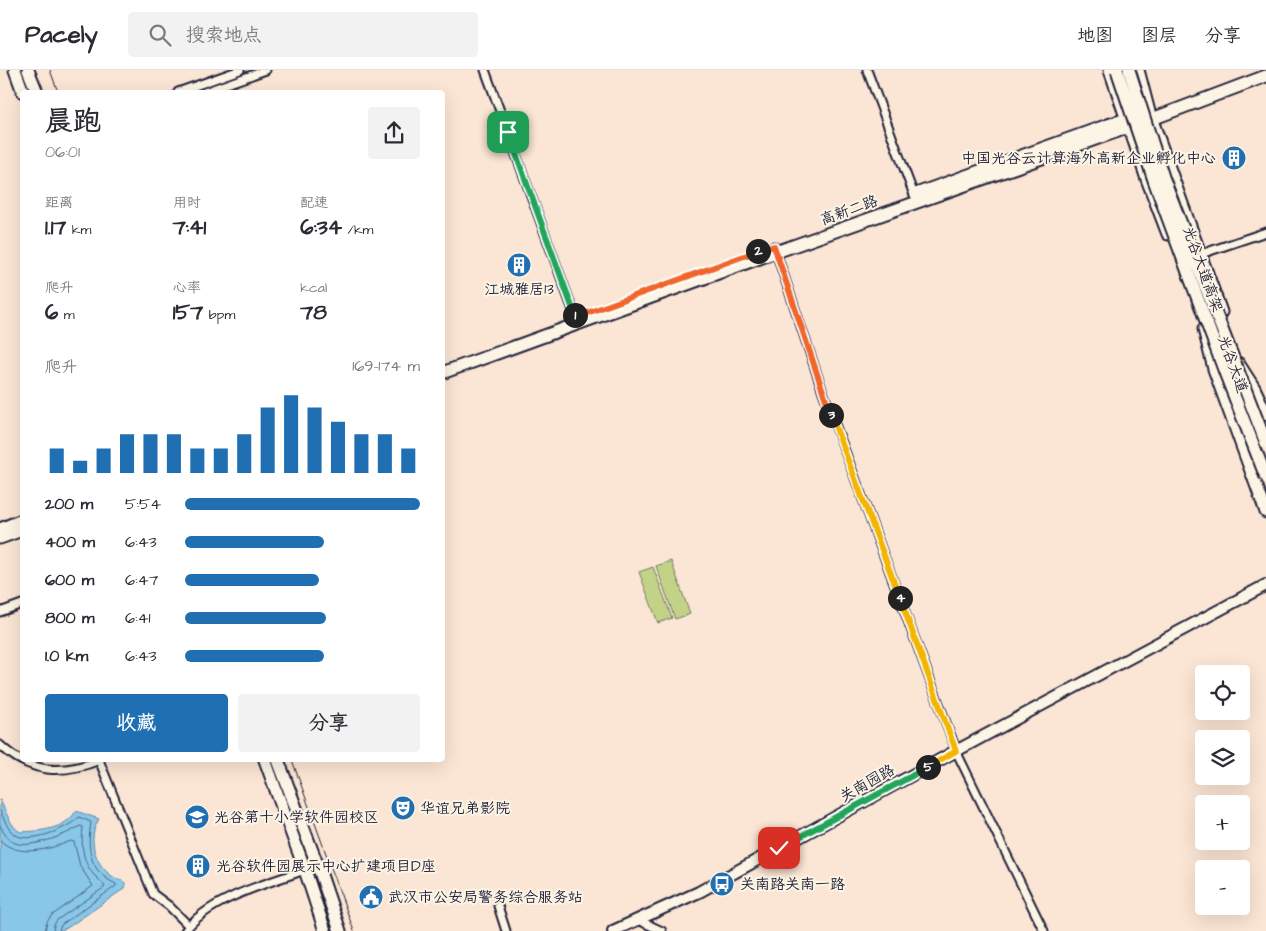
<!DOCTYPE html>
<html lang="zh">
<head>
<meta charset="utf-8">
<style>
	:root { --surface:#fff; --page:#f2f2f3; --text:#2b2b33; --muted:#7c7c81; --line:#e1e1e2; --accent:#1f6fb2 }
	body { margin:0; font-family:"Architects Daughter","LXGW WenKai TC",sans-serif; background:var(--page); color:var(--text); height:100vh; display:flex; flex-direction:column; font-size:19px; white-space:nowrap }
	* { box-sizing:border-box; margin:0 }
	p { font-size:16px; color:var(--muted) }
	.icon { flex:none; width:28px; height:28px; fill:none; stroke:currentColor; stroke-width:2; stroke-linecap:round; stroke-linejoin:round }
	.map { position:relative; flex:1; overflow:hidden }
	.details { position:absolute; left:20px; top:20px; width:425px; height:672px; display:flex; flex-direction:column; background:var(--surface); border-radius:5px; box-shadow:0 5px 20px #0002 }
	.details>* { flex:none }
	.fabs { position:absolute; left:1195px; top:595px; display:grid; gap:10px }
	.fabs a { display:grid; place-items:center; width:55px; height:55px; border-radius:5px; background:var(--surface); box-shadow:0 5px 20px #0002; font-size:25px }
	.pin { position:absolute; display:grid; place-items:center; width:42px; height:42px; color:#fff; margin:-21px; border-radius:10px; box-shadow:0 2px 8px #0006 }
	.km { position:absolute; width:25px; height:25px; margin:-12px; border-radius:50%; background:#222; color:#fff; font-size:14px; line-height:25px; text-align:center }
	.round { display:grid; place-items:center; flex:none; width:52px; height:52px; border-radius:5px; background:var(--page) }
	.summary { display:flex; align-items:center; justify-content:space-between; height:85px; padding:0 25px }
	h1 { font-size:28px; font-weight:800; line-height:38px }
	.stats { display:grid; grid-template-columns:repeat(3,1fr); gap:8px; height:85px; padding:5px 25px }
	.stats div { display:grid; align-content:center }
	.stats b { font-size:21px; font-weight:800 }
	.stats small { font-size:14px; font-weight:400 }
	.stats p { font-size:14px }
	.chart { height:140px; padding:10px 25px }
	.chart p { display:flex; justify-content:space-between }
	.chart svg { width:100%; height:90px; margin-top:5px; stroke:var(--accent); stroke-width:6 }
	.action { display:flex; gap:10px; margin-top:auto; padding:10px 25px }
	.action a { flex:1; height:58px; border-radius:5px; background:var(--accent); color:#fff; font-size:20px; font-weight:800; line-height:58px; text-align:center }
	.action a+a { background:var(--page); color:var(--text) }
	ul { padding:0 25px; list-style:none; font-size:16px }
	li { display:grid; grid-template-columns:80px 60px 1fr; align-items:center; height:38px }
	li i { height:12px; border-radius:6px; background:var(--accent) }
	header { display:flex; align-items:center; gap:30px; box-sizing:border-box; height:70px; padding:0 25px; background:var(--surface); border-bottom:1px solid var(--line) }
	header strong { font-size:24px }
	nav { display:flex; gap:28px; margin-inline-start:auto; font-size:18px }
	.search { width:350px; height:45px; background:var(--page); display:flex; align-items:center; gap:12px; box-sizing:border-box; padding:0 18px; border-radius:5px; color:var(--muted); font-size:19px }
	.map>svg:first-child { display:block }
	.green { fill:#c2d388; stroke:#727a62 }
	.water { fill:#88c7e8; stroke:#5f85a3 }
	.lines { fill:none; stroke-linecap:round; stroke-linejoin:round }
	.shore { stroke:#4b6480; stroke-width:1 }
	.minor-casing { stroke:#22223b; stroke-width:11 }
	.secondary-casing { stroke:#22223b; stroke-width:14 }
	.primary-casing { stroke:#22223b; stroke-width:15 }
	.trunk-casing { stroke:#22223b; stroke-width:15 }
	.minor { stroke:#fcf5e5; stroke-width:7 }
	.secondary { stroke:#fcf5e5; stroke-width:10 }
	.primary { stroke:#fcf5e5; stroke-width:11 }
	.trunk { stroke:#fcf5e5; stroke-width:11 }
	.tram { stroke:#22223b; stroke-width:1 }
	.trunk-bridge-casing { stroke:#22223b; stroke-width:15; stroke-linecap:butt }
	.trunk-bridge { stroke:#fcf5e5; stroke-width:11 }
	.split-1-casing { stroke:#fff; stroke-width:10 }
	.split-2-casing { stroke:#fff; stroke-width:10 }
	.split-3-casing { stroke:#fff; stroke-width:10 }
	.split-4-casing { stroke:#fff; stroke-width:10 }
	.split-5-casing { stroke:#fff; stroke-width:10 }
	.split-6-casing { stroke:#fff; stroke-width:10 }
	.split-1 { stroke:#22a559; stroke-width:6 }
	.split-2 { stroke:#f0652b; stroke-width:6 }
	.split-3 { stroke:#f0652b; stroke-width:6 }
	.split-4 { stroke:#f5b400; stroke-width:6 }
	.split-5 { stroke:#f5b400; stroke-width:6 }
	.split-6 { stroke:#22a559; stroke-width:6 }
	.labels { text-anchor:middle; stroke-width:4; stroke-linejoin:round; paint-order:stroke }
	.poi-label { font-size:15px; fill:#22223b; stroke:#fcf5e5; text-anchor:start }
	.street-label { font-size:15px; fill:#22223b; stroke:#fcf5e5 }
</style>
</head>
<body>
<header>
<strong>Pacely</strong>
<div class="search"><svg class="icon" aria-label="search" viewBox="0 0 24 24"><circle cx="10" cy="10" r="6"/><path d="M15 15l6 6"/></svg>搜索地点</div>
<nav><a>地图</a><a>图层</a><a>分享</a></nav>
</header>
<div class="map">
<svg width="1266" height="861" viewBox="0 0 1266 861">
	<rect width="100%" height="100%" fill="#fbe5d4"/>
	<filter id="ink" filterUnits="userSpaceOnUse"><feTurbulence type="fractalNoise" baseFrequency=".02" numOctaves="2"/><feDisplacementMap in="SourceGraphic" scale="10" xChannelSelector="R" yChannelSelector="G"/><feConvolveMatrix kernelMatrix="1 2 1 2 8 2 1 2 1" color-interpolation-filters="sRGB"/></filter>
	<g filter="url(#ink)">
		<!-- green -->
		<path class="green" d="M 671,491 L 690,544 L 675,549 L 656,496 Z
			M 653,497 L 672,548 L 658,553 L 639,502 Z"/>
		<!-- water -->
		<path class="water" d="M 0,730 C 6,741 10,756 20,762 C 40,761 65,760 76,741 L 99,749 C 87,768 94,794 112,806 C 117,810 122,809 126,814 L 125,818 L 67,858 L 58,861 L 0,861 Z"/>
		<g class="lines">
			<!-- shore -->
			<path class="shore" d="M 0,741 C 4,748 7,759 14,764 C 28,775 68,759 79,747 L 91,752 C 87,778 88,801 116,814 L 116,816 L 61,855 L 59,861
				M 0,755 C 3,762 7,769 15,773 C 31,779 66,765 80,756 L 83,757 C 81,774 82,791 94,805 C 98,809 102,812 105,817 L 57,850 L 54,855 L 53,861
				M 0,770 C 18,789 50,779 71,771 L 74,772 L 80,796 L 93,816 L 51,846 L 47,852 L 45,861"/>
			<defs>
				<path id="minor" d="M 485,0 L 578,254
					M 867,0 L 914,125
					M 178,22 L 240,0
					M 204,22 L 266,0
					M 774,176 L 823,322 L 958,685 L 1044,861
					M 1201,184 L 1266,162
					M 0,542 L 22,534
					M 0,675 C 31,704 62,705 100,690
					M 99,690 L 153,824 L 169,836 L 189,856
					M 498,836 L 506,861
					M 638,850 L 662,861
					M 185,861 C 208,829 268,813 305,800"/>
				<path id="secondary" d="M 613,861 L 699,822 L 956,681 L 1266,515"/>
				<path id="primary" d="M 15,0 L 23,22
					M 28,0 L 37,22
					M 1110,0 L 1147,109 L 1168,164
					M 1138,0 L 1149,42 L 1221,242
					M 916,124 L 1108,55 L 1142,44
					M 442,303 L 776,182 L 1152,49 L 1266,6
					M 0,459 L 22,450
					M 0,468 L 22,460
					M 265,690 L 305,800 L 325,861
					M 278,690 L 320,802 L 340,861"/>
				<path id="trunk" d="M 1204,259 L 1214,299 L 1266,442
					M 1238,293 L 1254,318 L 1266,344"/>
			</defs>
			<!-- minor casing -->
			<use href="#minor" class="minor-casing"/>
			<!-- secondary casing -->
			<use href="#secondary" class="secondary-casing"/>
			<!-- primary casing -->
			<use href="#primary" class="primary-casing"/>
			<!-- trunk casing -->
			<use href="#trunk" class="trunk-casing"/>
			<!-- minor -->
			<use href="#minor" class="minor"/>
			<!-- secondary -->
			<use href="#secondary" class="secondary"/>
			<!-- primary -->
			<use href="#primary" class="primary"/>
			<!-- trunk -->
			<use href="#trunk" class="trunk"/>
			<!-- tram -->
			<path class="tram" d="M 50,0 L 58,22
				M 292,690 L 354,861"/>
			<defs>
				<path id="trunk-bridge" d="M 1117,0 L 1155,113 L 1226,305 L 1266,407
					M 1129,0 L 1163,107 L 1266,373"/>
			</defs>
			<!-- trunk-bridge casing -->
			<use href="#trunk-bridge" class="trunk-bridge-casing"/>
			<!-- trunk-bridge -->
			<use href="#trunk-bridge" class="trunk-bridge"/>
		</g>
	</g>
	<g class="lines" filter="url(#ink)">
		<defs>
			<path id="split-1" d="M 508,62 L 575,245"/>
			<path id="split-2" d="M 575,245 L 576,247 L 758,181"/>
			<path id="split-3" d="M 758,181 L 774,176 L 831,345"/>
			<path id="split-4" d="M 831,345 L 900,528"/>
			<path id="split-5" d="M 900,528 L 956,681 L 928,697"/>
			<path id="split-6" d="M 779,778 L 928,697"/>
		</defs>
		<!-- split-1 casing -->
		<use href="#split-1" class="split-1-casing"/>
		<!-- split-2 casing -->
		<use href="#split-2" class="split-2-casing"/>
		<!-- split-3 casing -->
		<use href="#split-3" class="split-3-casing"/>
		<!-- split-4 casing -->
		<use href="#split-4" class="split-4-casing"/>
		<!-- split-5 casing -->
		<use href="#split-5" class="split-5-casing"/>
		<!-- split-6 casing -->
		<use href="#split-6" class="split-6-casing"/>
		<!-- split-1 -->
		<use href="#split-1" class="split-1"/>
		<!-- split-2 -->
		<use href="#split-2" class="split-2"/>
		<!-- split-3 -->
		<use href="#split-3" class="split-3"/>
		<!-- split-4 -->
		<use href="#split-4" class="split-4"/>
		<!-- split-5 -->
		<use href="#split-5" class="split-5"/>
		<!-- split-6 -->
		<use href="#split-6" class="split-6"/>
	</g>
	<!-- icons -->
	<defs>
		<symbol id="building-disc" viewBox="-11 -11 22 22"><circle r="9.5" fill="#1f6fb2" stroke="#fcf5e5"/><path d="M-4-6H4V6H1V3H-1V6H-4ZM-2.5-4.3h1.7v1.8h-1.7ZM.8-4.3h1.7v1.8H.8ZM-2.5-1h1.7V.8h-1.7ZM.8-1h1.7V.8H.8Z" fill="#fff"/></symbol>
		<symbol id="theatre-disc" viewBox="-11 -11 22 22"><circle r="9.5" fill="#1f6fb2" stroke="#fcf5e5"/><path d="M-5-5.5Q0-4 5-5.5V0Q5 5 0 6Q-5 5-5 0ZM-3.3-2.5H-1v1.5H-3.3ZM1-2.5H3.3v1.5H1ZM-2.8 1Q0 5.5 2.8 1Z" fill="#fff"/></symbol>
		<symbol id="school-disc" viewBox="-11 -11 22 22"><circle r="9.5" fill="#1f6fb2" stroke="#fcf5e5"/><path d="M0-5L7-2L0 1L-7-2ZM-4 1L0 2.5L4 1V4Q0 6-4 4Z" fill="#fff"/></symbol>
		<symbol id="bus-disc" viewBox="-11 -11 22 22"><circle r="9.5" fill="#1f6fb2" stroke="#fcf5e5"/><path d="M-5-6H5V4H4V6H2V4H-2V6H-4V4H-5ZM-3.5-4V0h7V-4ZM-3.5 1.2v1.5H-2V1.2ZM2 1.2v1.5H3.5V1.2Z" fill="#fff"/></symbol>
		<symbol id="civic-disc" viewBox="-11 -11 22 22"><circle r="9.5" fill="#1f6fb2" stroke="#fcf5e5"/><path d="M-.6-6.5H3V-4.5H.6V-3L4-1V1h2V6H-6V1h2V-1L-.6-3ZM-1.2 2.5V6h2.4V2.5Z" fill="#fff"/></symbol>
	</defs>
	<g fill-rule="evenodd">
		<use href="#building-disc" x="1220" y="74" width="28" height="28"/>
		<use href="#building-disc" x="505" y="181" width="28" height="28"/>
		<use href="#theatre-disc" x="389" y="724" width="28" height="28"/>
		<use href="#school-disc" x="183" y="733" width="28" height="28"/>
		<use href="#building-disc" x="184" y="782" width="28" height="28"/>
		<use href="#bus-disc" x="708" y="800" width="28" height="28"/>
		<use href="#civic-disc" x="357" y="813" width="28" height="28"/>
	</g>
	<g class="labels">
		<!-- poi labels -->
		<g class="poi-label">
			<text x="1216" y="93" text-anchor="end">中国光谷云计算海外高新企业孵化中心</text>
			<text x="519" y="224" text-anchor="middle">江城雅居13</text>
			<text x="420" y="743">华谊兄弟影院</text>
			<text x="214" y="752">光谷第十小学软件园校区</text>
			<text x="216" y="801">光谷软件园展示中心扩建项目D座</text>
			<text x="740" y="819">关南路关南一路</text>
			<text x="388" y="832">武汉市公安局警务综合服务站</text>
		</g>
		<!-- street labels -->
		<g class="street-label">
			<text transform="translate(849 140) rotate(-20)" y="5">高新二路</text>
			<text transform="translate(1203 199) rotate(70)" y="5">光谷大道高架</text>
			<text transform="translate(1233 294) rotate(70)" y="5">光谷大道</text>
			<text transform="translate(867 713) rotate(-29)" y="5">关南园路</text>
		</g>
	</g>
</svg>
<div class="fabs">
<a><svg class="icon" aria-label="locate" viewBox="0 0 24 24"><circle cx="12" cy="12" r="6"/><path d="M12 2v4M12 18v4M2 12h4M18 12h4"/></svg></a>
<a><svg class="icon" aria-label="layers" viewBox="0 0 24 24"><path d="M12 4l9 5-9 5-9-5zM3 14l9 5 9-5"/></svg></a>
<a>+</a>
<a>−</a>
</div>
<div class="pin" style="left:508px;top:62px;background:#1e9e55"><svg class="icon" aria-label="arrive" viewBox="0 0 24 24"><path d="M6 21V4h12l-3 4 3 4H6"/></svg></div>
<div class="pin" style="left:779px;top:778px;background:#d93025"><svg class="icon" aria-label="check" viewBox="0 0 24 24"><path d="M5 12l5 5 9-10"/></svg></div>
<b class="km" style="left:575px;top:245px">1</b>
<b class="km" style="left:758px;top:181px">2</b>
<b class="km" style="left:831px;top:345px">3</b>
<b class="km" style="left:900px;top:528px">4</b>
<b class="km" style="left:928px;top:697px">5</b>
<section class="details">
<div class="summary"><div><h1>晨跑</h1><p>06:01</p></div><a class="round"><svg class="icon" aria-label="share" viewBox="0 0 24 24"><path d="M12 15V3M7 8l5-5 5 5M5 13v7h14v-7"/></svg></a></div>
<div class="stats">
<div><p>距离</p><b>1.17<small> km</small></b></div>
<div><p>用时</p><b>7:41</b></div>
<div><p>配速</p><b>6:34<small> /km</small></b></div>
</div>
<div class="stats">
<div><p>爬升</p><b>6<small> m</small></b></div>
<div><p>心率</p><b>157<small> bpm</small></b></div>
<div><p>kcal</p><b>78</b></div>
</div>
<div class="chart"><p><span>爬升</span>169–174 m</p>
<svg viewBox="0 0 160 44" preserveAspectRatio="none"><path d="M5 44V32M15 44V38M25 44V32M35 44V25M45 44V25M55 44V25M65 44V32M75 44V32M85 44V25M95 44V12M105 44V6M115 44V12M125 44V19M135 44V25M145 44V25M155 44V32"/></svg>
</div>
<ul>
<li><b>200 m</b>5:54<i style="width:100%"></i></li>
<li><b>400 m</b>6:43<i style="width:59%"></i></li>
<li><b>600 m</b>6:47<i style="width:57%"></i></li>
<li><b>800 m</b>6:41<i style="width:60%"></i></li>
<li><b>1.0 km</b>6:43<i style="width:59%"></i></li>
</ul>
<div class="action"><a>收藏</a><a>分享</a></div>
</section>
</div>
</body>
</html>
